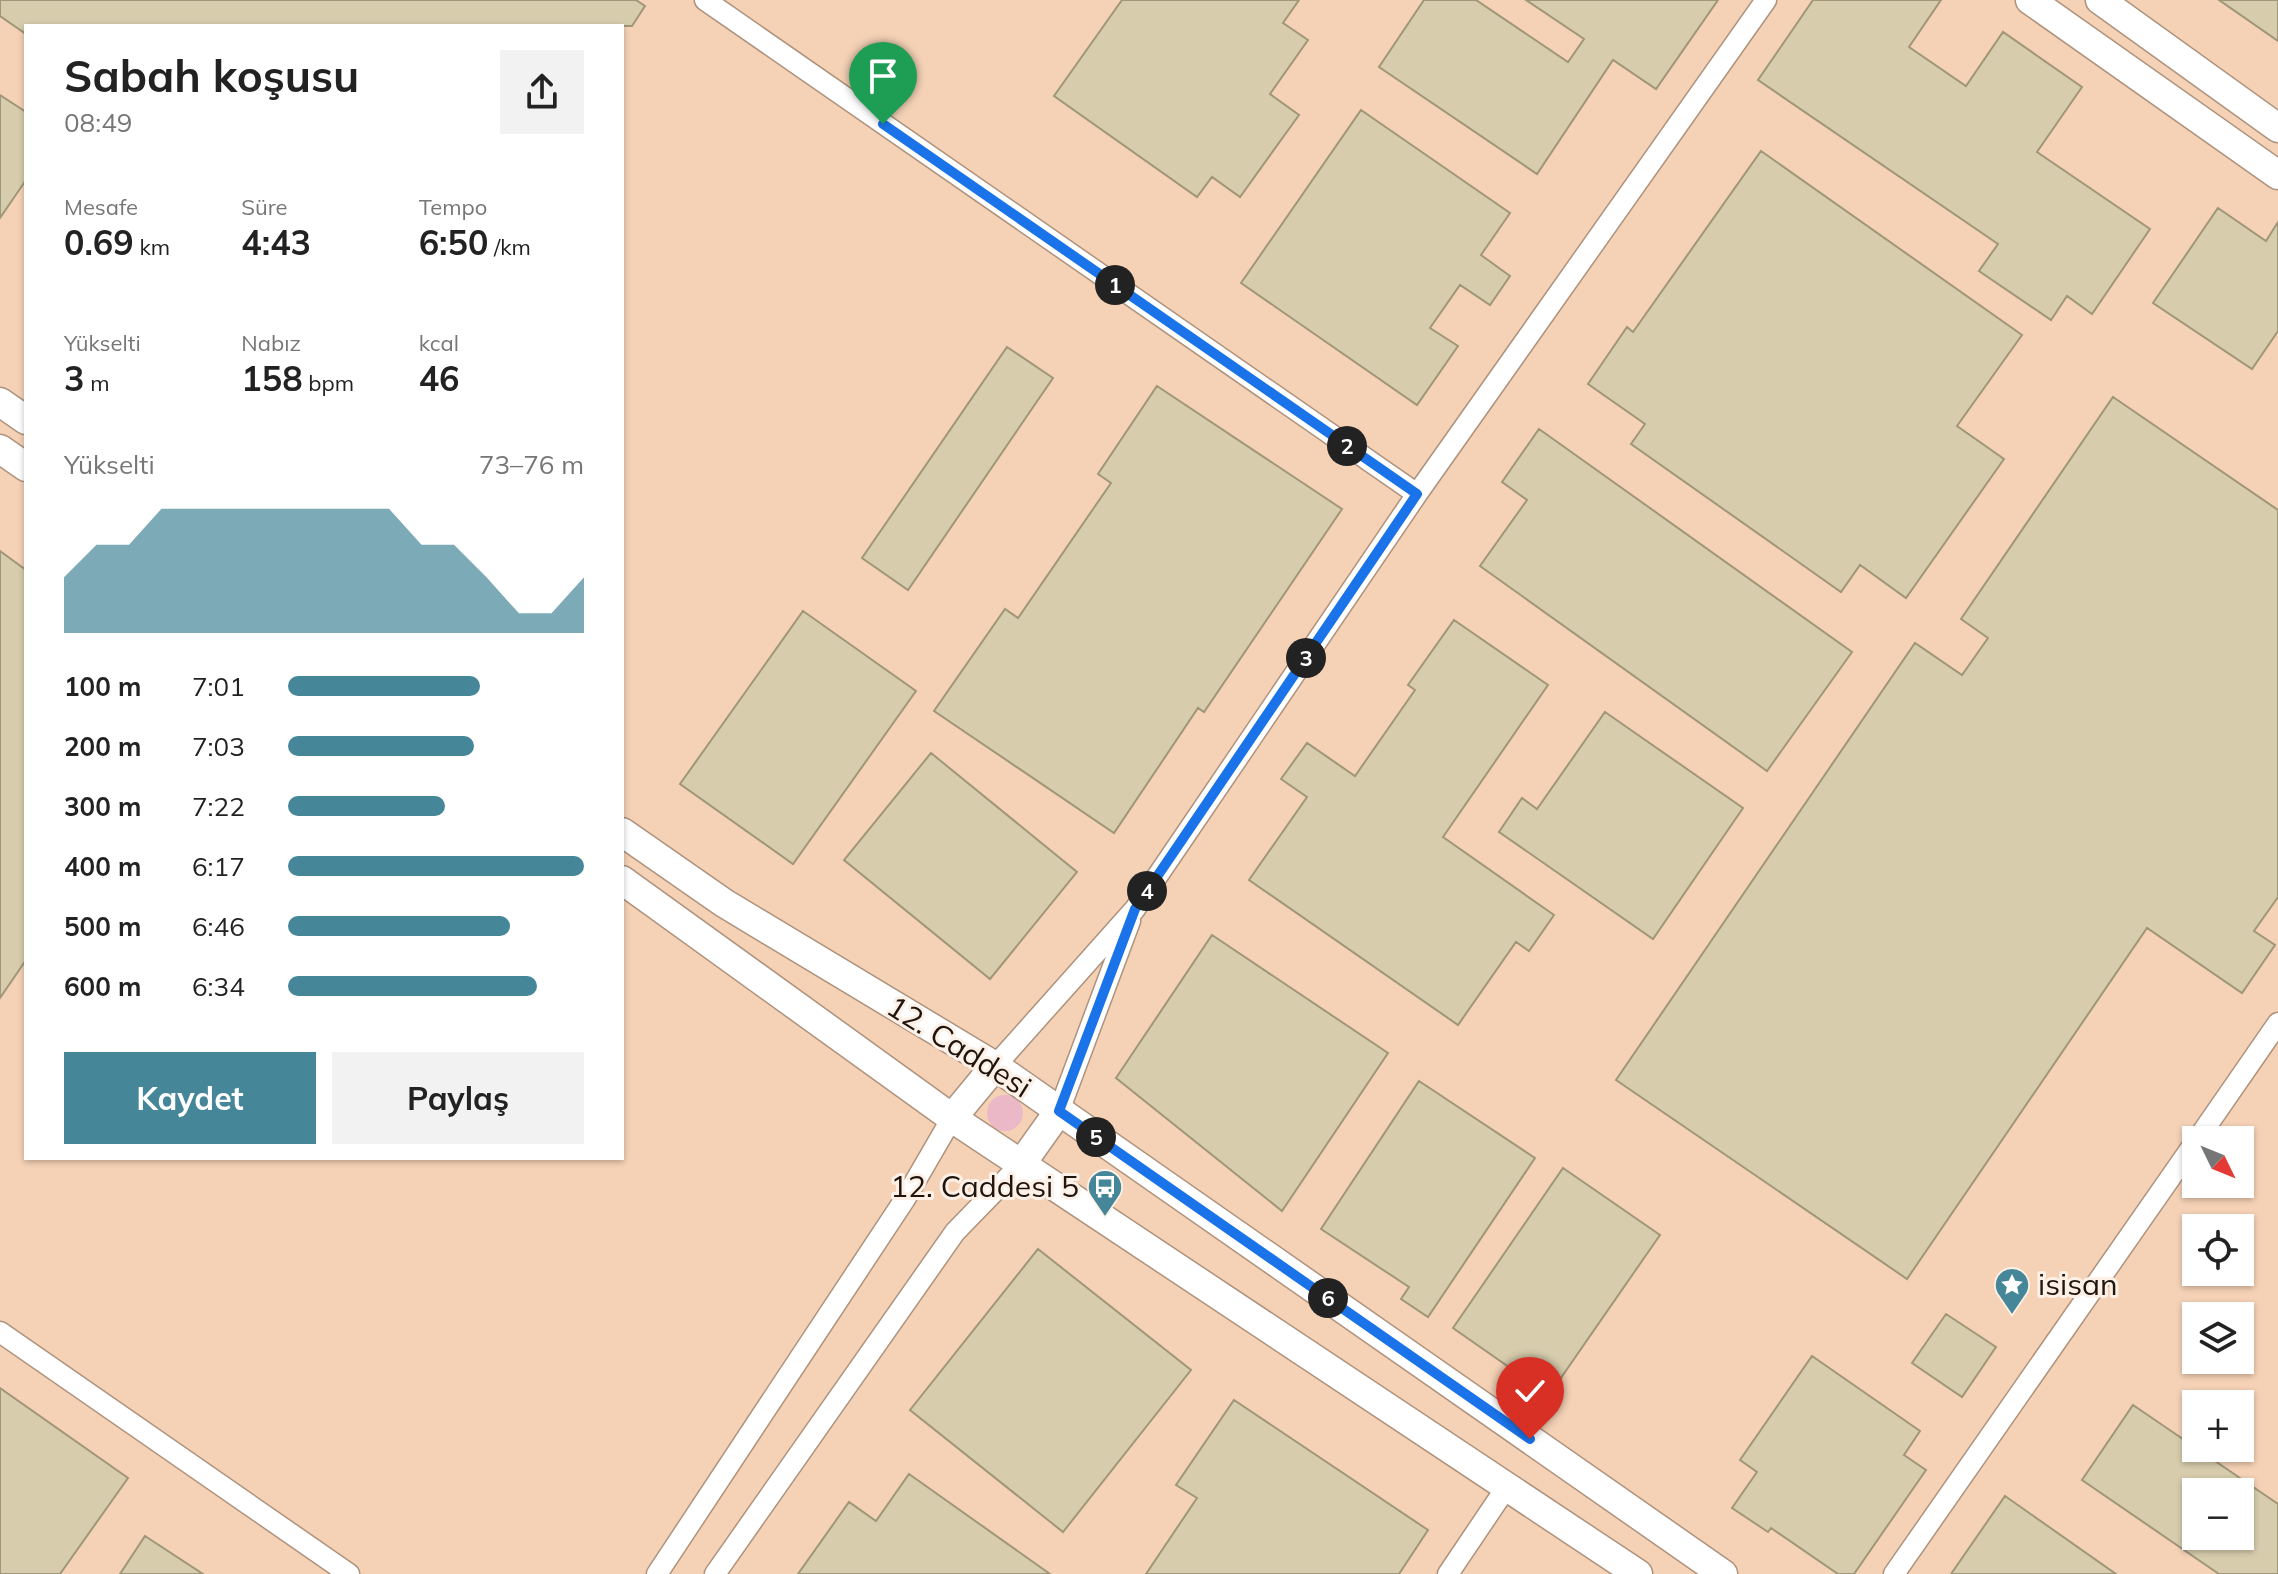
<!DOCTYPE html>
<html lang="tr">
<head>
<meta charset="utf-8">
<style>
	:root { --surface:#fff; --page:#f2f2f2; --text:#222; --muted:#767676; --accent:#458798 }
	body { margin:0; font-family:Mulish,sans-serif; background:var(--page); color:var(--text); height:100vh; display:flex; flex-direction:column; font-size:30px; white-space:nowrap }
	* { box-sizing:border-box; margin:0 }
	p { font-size:26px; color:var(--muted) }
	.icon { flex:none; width:44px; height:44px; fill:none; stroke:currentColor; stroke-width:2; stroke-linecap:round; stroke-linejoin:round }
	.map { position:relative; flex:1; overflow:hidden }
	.drawer { position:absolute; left:24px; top:24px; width:600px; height:1136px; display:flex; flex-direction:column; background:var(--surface); border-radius:0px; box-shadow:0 2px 6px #0004 }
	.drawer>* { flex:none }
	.needle { width:52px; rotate:133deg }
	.controls { position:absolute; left:2182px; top:1126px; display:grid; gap:16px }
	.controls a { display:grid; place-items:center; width:72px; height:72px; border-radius:0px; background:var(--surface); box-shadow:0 2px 6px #0004; font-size:40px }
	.pin { position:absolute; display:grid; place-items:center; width:68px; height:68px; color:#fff; margin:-82px -34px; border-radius:50% 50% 50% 0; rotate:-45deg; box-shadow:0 0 8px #0007 }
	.pin .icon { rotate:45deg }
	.km { position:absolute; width:40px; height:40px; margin:-20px; border-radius:50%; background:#222; color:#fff; font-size:22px; line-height:40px; text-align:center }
	.round { display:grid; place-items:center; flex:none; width:84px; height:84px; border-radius:0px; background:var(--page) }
	.overview { display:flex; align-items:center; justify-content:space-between; height:136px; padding:0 40px }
	h1 { font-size:44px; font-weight:700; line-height:60px }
	.stats { display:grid; grid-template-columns:repeat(3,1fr); gap:12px; height:136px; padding:8px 40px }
	.stats div { display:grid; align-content:center }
	.stats b { font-size:34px; font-weight:700 }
	.stats small { font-size:22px; font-weight:400 }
	.stats p { font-size:22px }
	.chart { height:224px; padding:16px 40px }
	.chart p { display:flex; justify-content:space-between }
	.chart svg { width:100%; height:144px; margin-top:8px; fill:var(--accent); opacity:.7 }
	.cta { display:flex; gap:16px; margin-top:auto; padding:16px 40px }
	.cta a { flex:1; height:92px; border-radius:0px; background:var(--accent); color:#fff; font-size:32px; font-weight:700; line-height:92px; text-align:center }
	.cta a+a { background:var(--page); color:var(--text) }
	ul { padding:0 40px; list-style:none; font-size:26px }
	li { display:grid; grid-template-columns:128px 96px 1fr; align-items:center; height:60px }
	li i { height:20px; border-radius:10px; background:var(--accent) }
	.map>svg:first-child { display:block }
	.built { fill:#f5d2b6; fill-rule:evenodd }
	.green { fill:#eab8c7 }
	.building { fill:#d7cdad; stroke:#a09678; stroke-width:2; fill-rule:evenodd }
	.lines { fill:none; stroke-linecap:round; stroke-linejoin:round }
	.street-casing { stroke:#ad927d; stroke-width:23 }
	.secondary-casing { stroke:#ad927d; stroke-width:31 }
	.street { stroke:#fff; stroke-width:20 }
	.secondary { stroke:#fff; stroke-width:28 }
	.route-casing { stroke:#fff; stroke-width:16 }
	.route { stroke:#1a73e8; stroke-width:10 }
	.labels { text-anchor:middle; stroke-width:6; stroke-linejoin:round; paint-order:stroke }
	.street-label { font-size:30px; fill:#1f150d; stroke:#fcf0e7 }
	.poi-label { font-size:30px; fill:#1f150d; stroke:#fcf0e7; text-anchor:end }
</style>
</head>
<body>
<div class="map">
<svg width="2278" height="1574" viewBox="0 0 2278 1574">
	<rect width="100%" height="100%" fill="#fcdfc8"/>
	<!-- built -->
	<path class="built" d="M 0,0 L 2278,0 L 2278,1574 L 0,1574 ZM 26,26 L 622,26 L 622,1158 L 26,1158 ZM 2196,1140 L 2240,1140 L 2240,1184 L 2196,1184 ZM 2196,1228 L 2240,1228 L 2240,1272 L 2196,1272 ZM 2196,1316 L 2240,1316 L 2240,1360 L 2196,1360 ZM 2196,1404 L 2240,1404 L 2240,1448 L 2196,1448 ZM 2196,1492 L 2240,1492 L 2240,1536 L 2196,1536 Z"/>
	<!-- green -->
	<path class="green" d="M987 1113a18 18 0 1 1 36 0a18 18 0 1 1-36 0Z"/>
	<!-- building -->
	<path class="building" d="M 0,0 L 636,0 L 645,6 L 632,26 L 26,26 L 26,34 L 0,16 Z
		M 1122,0 L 1299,0 L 1283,23 L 1308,40 L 1270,94 L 1299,115 L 1240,197 L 1212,177 L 1197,197 L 1054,96 Z
		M 1424,0 L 1476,0 L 1568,62 L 1584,39 L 1526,0 L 1718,0 L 1656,89 L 1613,60 L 1537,174 L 1379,67 Z
		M 1813,0 L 1941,0 L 1909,47 L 1966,86 L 2003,32 L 2082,87 L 2037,152 L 2150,229 L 2092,314 L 2067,296 L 2051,320 L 1979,271 L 1998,244 L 1758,80 Z
		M 2219,0 L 2278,0 L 2278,41 Z
		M 0,95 L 26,112 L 26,180 L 0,218 Z
		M 1361,110 L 1510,213 L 1481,255 L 1510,276 L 1490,305 L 1460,285 L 1430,328 L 1458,346 L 1417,405 L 1241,283 Z
		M 1761,151 L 2022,335 L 1957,426 L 2004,459 L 1906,598 L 1860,565 L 1841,592 L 1631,444 L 1645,424 L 1588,384 L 1627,327 L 1633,332 Z
		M 2218,208 L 2266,241 L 2278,222 L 2278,331 L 2252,369 L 2153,303 Z
		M 1007,347 L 1053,378 L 908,590 L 862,558 Z
		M 1157,386 L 1342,509 L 1204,712 L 1198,708 L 1114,833 L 934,711 L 1005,609 L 1018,618 L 1111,483 L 1098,474 Z
		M 2113,397 L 2278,510 L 2278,897 L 2254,931 L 2275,945 L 2242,993 L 2147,928 L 1907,1279 L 1616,1080 L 1915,643 L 1962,675 L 1988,638 L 1961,619 Z
		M 1539,429 L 1852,652 L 1767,771 L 1480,566 L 1527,500 L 1502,482 Z
		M 0,551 L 26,570 L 26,960 L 0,998 Z
		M 803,611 L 916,691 L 793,864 L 680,784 Z
		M 1454,620 L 1548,685 L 1443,837 L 1554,915 L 1529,951 L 1516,942 L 1458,1025 L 1249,880 L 1307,797 L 1281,779 L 1307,743 L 1355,776 L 1415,690 L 1408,685 Z
		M 1605,712 L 1743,808 L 1653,939 L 1499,832 L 1522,798 L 1537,809 Z
		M 931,753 L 1077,872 L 990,979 L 844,860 Z
		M 1212,935 L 1388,1053 L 1282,1211 L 1116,1078 Z
		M 1419,1081 L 1535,1158 L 1428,1317 L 1401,1299 L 1409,1287 L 1321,1229 Z
		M 1563,1168 L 1660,1235 L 1549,1395 L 1453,1328 Z
		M 1038,1249 L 1191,1370 L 1063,1532 L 910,1410 Z
		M 1946,1314 L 1996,1347 L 1962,1397 L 1912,1363 Z
		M 1812,1356 L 1920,1431 L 1904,1455 L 1926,1470 L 1854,1574 L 1838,1574 L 1771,1528 L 1768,1532 L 1732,1508 L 1757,1472 L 1740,1460 Z
		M 0,1388 L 128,1478 L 60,1574 L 0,1574 Z
		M 1234,1400 L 1428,1530 L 1399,1574 L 1146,1574 L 1197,1498 L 1176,1485 Z
		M 2133,1405 L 2278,1504 L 2278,1574 L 2219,1574 L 2082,1480 ZM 2196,1492 L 2240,1492 L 2240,1536 L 2196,1536 Z
		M 909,1474 L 1050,1574 L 798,1574 L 849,1502 L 876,1521 Z
		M 2005,1496 L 2116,1574 L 1951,1574 Z
		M 145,1536 L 203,1574 L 120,1574 Z"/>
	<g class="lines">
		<defs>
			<path id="street" d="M 705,0 L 1417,494
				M 995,1066 L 1135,909 L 1417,494 L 1766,0
				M 1059,1111 L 1130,921
				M 2197,1140 L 2278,1023
				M 0,1332 L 349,1574
				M 657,1574 L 905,1199 L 952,1118
				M 715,1574 L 955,1232 L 1022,1163
				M 1448,1574 L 1508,1485
				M 1894,1574 L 2196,1141"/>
			<path id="secondary" d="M 2030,0 L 2278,175
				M 2100,0 L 2278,128
				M 0,402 L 26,420
				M 0,449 L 26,467
				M 622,832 L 724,903 L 995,1066 L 1723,1574
				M 622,880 L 952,1118 L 1638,1574
				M 952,1118 L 995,1066
				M 1022,1163 L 1059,1111"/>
		</defs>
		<!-- street casing -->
		<use href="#street" class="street-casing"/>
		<!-- secondary casing -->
		<use href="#secondary" class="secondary-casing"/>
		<!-- street -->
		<use href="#street" class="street"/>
		<!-- secondary -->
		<use href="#secondary" class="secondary"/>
	</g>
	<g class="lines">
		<defs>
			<path id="route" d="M 883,124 L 1417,494 L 1135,909 L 1059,1111 L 1530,1439"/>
		</defs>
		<!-- route casing -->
		<use href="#route" class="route-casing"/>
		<!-- route -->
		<use href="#route" class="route"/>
	</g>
	<!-- icons -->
	<defs>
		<symbol id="bus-pin" viewBox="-11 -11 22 30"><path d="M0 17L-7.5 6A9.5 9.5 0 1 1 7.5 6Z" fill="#458798" stroke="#fcf0e7"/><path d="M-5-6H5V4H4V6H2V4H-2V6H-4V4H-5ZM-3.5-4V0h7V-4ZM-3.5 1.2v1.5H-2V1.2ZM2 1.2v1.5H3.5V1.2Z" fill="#fff"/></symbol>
		<symbol id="sight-pin" viewBox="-11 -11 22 30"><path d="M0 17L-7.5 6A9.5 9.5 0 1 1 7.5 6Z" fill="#458798" stroke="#fcf0e7"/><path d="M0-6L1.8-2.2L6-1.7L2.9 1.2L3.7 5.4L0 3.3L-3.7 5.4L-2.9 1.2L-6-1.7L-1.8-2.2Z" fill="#fff"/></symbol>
	</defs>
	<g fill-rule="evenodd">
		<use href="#bus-pin" x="1085" y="1167" width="40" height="54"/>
		<use href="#sight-pin" x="1992" y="1265" width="40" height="54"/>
	</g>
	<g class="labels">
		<!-- street labels -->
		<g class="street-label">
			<text transform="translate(959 1047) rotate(32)" y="10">12. Caddesi</text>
		</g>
		<!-- poi labels -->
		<g class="poi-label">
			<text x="1079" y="1197">12. Caddesi 5</text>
			<text x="2038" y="1295" text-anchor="start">isisan</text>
		</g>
	</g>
</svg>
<div class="controls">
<a><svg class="needle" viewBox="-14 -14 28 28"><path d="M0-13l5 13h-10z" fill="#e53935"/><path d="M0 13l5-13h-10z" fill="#767676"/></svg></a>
<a><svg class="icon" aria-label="locate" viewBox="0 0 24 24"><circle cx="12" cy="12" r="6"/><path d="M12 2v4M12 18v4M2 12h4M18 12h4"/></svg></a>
<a><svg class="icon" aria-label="layers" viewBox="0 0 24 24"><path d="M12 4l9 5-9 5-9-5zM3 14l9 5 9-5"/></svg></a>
<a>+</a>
<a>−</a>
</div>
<div class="pin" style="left:883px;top:124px;background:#1e9e55"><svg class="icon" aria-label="arrive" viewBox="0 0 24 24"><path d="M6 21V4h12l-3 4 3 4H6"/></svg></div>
<div class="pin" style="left:1530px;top:1439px;background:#d93025"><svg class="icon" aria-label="check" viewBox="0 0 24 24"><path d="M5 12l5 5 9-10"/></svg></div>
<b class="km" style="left:1115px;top:285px">1</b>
<b class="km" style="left:1347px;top:446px">2</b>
<b class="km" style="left:1306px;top:658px">3</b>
<b class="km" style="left:1147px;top:891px">4</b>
<b class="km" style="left:1096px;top:1137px">5</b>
<b class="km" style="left:1328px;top:1298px">6</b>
<section class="drawer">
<div class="overview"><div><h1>Sabah koşusu</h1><p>08:49</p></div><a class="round"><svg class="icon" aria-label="share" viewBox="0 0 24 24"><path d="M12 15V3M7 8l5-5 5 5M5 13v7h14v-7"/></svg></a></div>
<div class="stats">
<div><p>Mesafe</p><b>0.69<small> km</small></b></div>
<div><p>Süre</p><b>4:43</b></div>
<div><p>Tempo</p><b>6:50<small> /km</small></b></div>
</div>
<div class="stats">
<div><p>Yükselti</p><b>3<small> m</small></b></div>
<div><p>Nabız</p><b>158<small> bpm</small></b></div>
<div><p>kcal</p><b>46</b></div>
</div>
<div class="chart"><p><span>Yükselti</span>73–76 m</p>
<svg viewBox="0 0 160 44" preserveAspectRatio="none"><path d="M0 44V27L10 17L20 17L30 6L40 6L50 6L60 6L70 6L80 6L90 6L100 6L110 17L120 17L130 27L140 38L150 38L160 27V44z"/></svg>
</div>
<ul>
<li><b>100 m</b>7:01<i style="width:65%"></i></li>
<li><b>200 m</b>7:03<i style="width:63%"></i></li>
<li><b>300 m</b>7:22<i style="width:53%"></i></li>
<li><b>400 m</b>6:17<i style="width:100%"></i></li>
<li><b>500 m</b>6:46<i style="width:75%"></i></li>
<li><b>600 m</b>6:34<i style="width:84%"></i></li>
</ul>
<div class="cta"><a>Kaydet</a><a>Paylaş</a></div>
</section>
</div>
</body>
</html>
